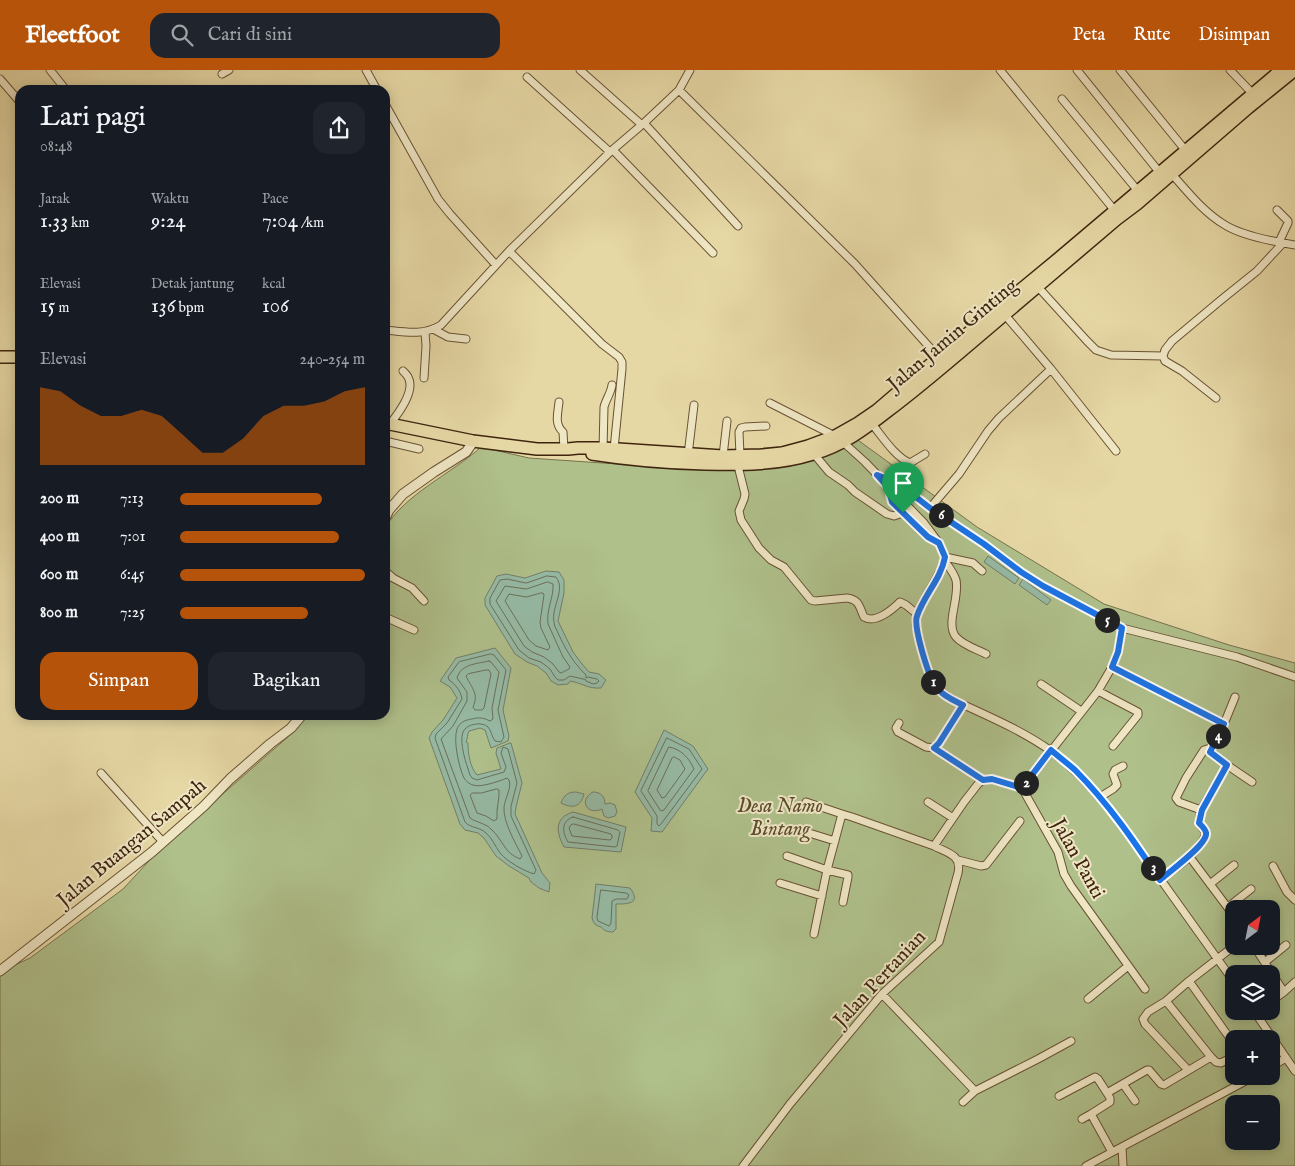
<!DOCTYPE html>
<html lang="id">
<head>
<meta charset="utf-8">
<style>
	:root { --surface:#171b24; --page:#20242c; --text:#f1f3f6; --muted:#9ea1a6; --accent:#b45309 }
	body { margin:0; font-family:"IM FELL English",serif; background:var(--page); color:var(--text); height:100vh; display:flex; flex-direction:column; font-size:19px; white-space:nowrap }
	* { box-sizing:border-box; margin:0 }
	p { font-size:16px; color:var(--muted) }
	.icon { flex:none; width:28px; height:28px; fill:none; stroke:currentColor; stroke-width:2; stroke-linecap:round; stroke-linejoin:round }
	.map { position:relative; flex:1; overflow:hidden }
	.panel { position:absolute; left:15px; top:15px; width:375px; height:635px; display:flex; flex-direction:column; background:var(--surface); border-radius:15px; box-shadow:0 2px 12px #0003 }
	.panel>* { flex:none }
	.needle { width:32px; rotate:32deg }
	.fabs { position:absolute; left:1225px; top:830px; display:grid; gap:10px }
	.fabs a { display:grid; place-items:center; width:55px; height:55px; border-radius:10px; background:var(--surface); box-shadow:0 2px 12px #0003; font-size:25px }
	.pin { position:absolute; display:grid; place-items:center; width:42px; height:42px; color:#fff; margin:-51px -21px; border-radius:50% 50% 50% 0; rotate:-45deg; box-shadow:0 0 5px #0007 }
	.pin .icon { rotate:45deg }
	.km { position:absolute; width:25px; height:25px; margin:-12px; border-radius:50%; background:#222; color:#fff; font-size:14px; line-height:25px; text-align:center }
	.round { display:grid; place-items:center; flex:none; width:52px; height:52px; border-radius:15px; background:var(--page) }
	.head { display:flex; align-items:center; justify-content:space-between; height:85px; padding:0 25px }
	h1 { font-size:28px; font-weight:600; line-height:38px }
	.figures { display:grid; grid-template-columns:repeat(3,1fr); gap:8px; height:85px; padding:5px 25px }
	.figures div { display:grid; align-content:center }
	.figures b { font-size:21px; font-weight:600 }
	.figures small { font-size:14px; font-weight:400 }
	.figures p { font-size:14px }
	.chart { height:140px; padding:10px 25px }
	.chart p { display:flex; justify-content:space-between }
	.chart svg { width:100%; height:90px; margin-top:5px; fill:var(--accent); opacity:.7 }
	.cta { display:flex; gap:10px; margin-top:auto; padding:10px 25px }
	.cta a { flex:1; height:58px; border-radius:15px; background:var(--accent); color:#fff; font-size:20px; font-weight:600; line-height:58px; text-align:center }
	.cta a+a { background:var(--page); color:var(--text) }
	ul { padding:0 25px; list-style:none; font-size:16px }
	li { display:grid; grid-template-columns:80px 60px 1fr; align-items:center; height:38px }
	li i { height:12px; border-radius:6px; background:var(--accent) }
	header { display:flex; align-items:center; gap:30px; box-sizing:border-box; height:70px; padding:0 25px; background:var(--accent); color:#fff }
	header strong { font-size:24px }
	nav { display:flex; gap:28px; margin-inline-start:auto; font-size:18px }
	.search { width:350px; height:45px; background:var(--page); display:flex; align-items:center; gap:12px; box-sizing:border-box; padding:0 18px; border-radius:15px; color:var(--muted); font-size:19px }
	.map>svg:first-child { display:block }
	.green { fill:#afc08b; stroke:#77724d; fill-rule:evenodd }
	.water { fill:#96baa5; stroke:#737e69 }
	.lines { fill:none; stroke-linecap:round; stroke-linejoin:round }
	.shore { stroke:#6a705a; stroke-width:1 }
	.minor-casing { stroke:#695234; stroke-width:9 }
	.tertiary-casing { stroke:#695234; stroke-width:11 }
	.trunk-casing { stroke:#3f250f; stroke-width:14 }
	.minor { stroke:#efe6c4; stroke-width:7 }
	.tertiary { stroke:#efe6c4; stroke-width:9 }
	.trunk { stroke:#e6d8a5; stroke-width:11 }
	.route-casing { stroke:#fff; stroke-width:10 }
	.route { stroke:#1a73e8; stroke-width:6 }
	.labels { text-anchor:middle; stroke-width:4; stroke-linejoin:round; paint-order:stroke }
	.street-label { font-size:20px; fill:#3f250f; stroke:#efe6c4 }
	.park-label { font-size:20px; font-style:italic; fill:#5b4c2e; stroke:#efe6c4 }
</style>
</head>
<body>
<header>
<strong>Fleetfoot</strong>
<div class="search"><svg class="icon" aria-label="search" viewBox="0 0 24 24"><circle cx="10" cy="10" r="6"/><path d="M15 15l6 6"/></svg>Cari di sini</div>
<nav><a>Peta</a><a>Rute</a><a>Disimpan</a></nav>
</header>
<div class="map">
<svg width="1295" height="1096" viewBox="0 0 1295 1096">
	<rect width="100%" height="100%" fill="#e6d8a5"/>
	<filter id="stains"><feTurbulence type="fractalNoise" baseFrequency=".004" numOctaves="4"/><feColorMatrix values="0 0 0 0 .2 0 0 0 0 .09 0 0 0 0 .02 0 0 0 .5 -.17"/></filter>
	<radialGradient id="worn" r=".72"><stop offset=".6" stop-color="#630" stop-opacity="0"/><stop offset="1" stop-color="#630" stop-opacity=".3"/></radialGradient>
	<!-- green -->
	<path class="green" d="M 851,365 L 977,457 L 1104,534 L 1229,575 L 1295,593 L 1295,1096 L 0,1096 L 0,902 L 30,888 L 123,819 L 162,777 L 297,659 L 306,645 L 385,645 L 385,458 C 405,424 451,404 481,377 L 529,388 L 617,394 L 723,399 L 800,394 L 842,376 ZM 1234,839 L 1271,839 L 1271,876 L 1234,876 ZM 1234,904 L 1271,904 L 1271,941 L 1234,941 ZM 1234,969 L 1271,969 L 1271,1006 L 1234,1006 ZM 1234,1034 L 1271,1034 L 1271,1071 L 1234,1071 Z"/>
	<!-- water -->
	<path class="water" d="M 988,486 L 1019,508 L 1015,514 L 984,492 Z
		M 546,501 L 559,502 L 564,510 L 564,523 L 558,551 L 573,582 L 582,594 L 589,602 L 599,604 L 606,610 L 601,618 C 588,619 582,613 570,611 L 568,614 L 558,615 L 551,611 L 546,603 L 537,596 L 527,592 L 515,584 L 485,535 L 485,528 L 497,506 L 506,504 L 525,508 Z
		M 1023,509 L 1051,530 L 1047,535 L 1019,515 Z
		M 495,578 L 511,598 L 503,640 L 509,666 L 508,671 L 491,678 L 485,660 L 480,658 L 469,661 C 467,665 468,668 466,672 L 468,673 C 468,684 470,697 477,705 L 501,699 L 496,683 L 497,678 L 510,673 L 511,673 L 522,713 L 516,737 L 515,744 L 542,803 L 550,813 L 549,822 L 539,818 L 531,812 L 529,808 L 509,796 L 496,786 L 484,768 L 478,763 L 465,760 L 460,754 L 429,668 L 432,662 L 443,650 L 457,628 L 450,617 L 440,611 L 456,588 Z
		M 664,660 L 693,676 L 708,699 L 662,762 L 651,761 L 652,748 L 635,722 Z
		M 576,722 L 584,724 C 581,737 572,739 561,733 C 564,725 568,722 576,722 Z
		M 593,722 C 601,722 605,727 605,734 L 610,733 L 615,735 L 617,742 L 615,746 L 608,748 L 604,746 L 602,739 C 587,746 578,730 593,722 Z
		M 573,742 L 626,757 L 621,782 L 564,777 C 556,762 554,748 573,742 Z
		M 596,814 L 630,818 C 642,834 627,834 616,834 L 616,859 L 613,862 C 608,862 604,861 601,857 C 595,855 594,854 592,848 Z"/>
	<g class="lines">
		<!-- shore -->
		<path class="shore" d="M 547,506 L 556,507 C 566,520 551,537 554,552 C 554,556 557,560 558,563 C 566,580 572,591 586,605 L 586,608 L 588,607 L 597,609 L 599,611 L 597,613 L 593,614 L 586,611 L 585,609 L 583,609 L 570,606 L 564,610 L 558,610 L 555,607 L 550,599 L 541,592 L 529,588 L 519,580 L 490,534 L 490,528 L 500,510 L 507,509 L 526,513 Z
			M 548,512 L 553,514 C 554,527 546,540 548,554 L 563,587 L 570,597 L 569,599 L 561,603 L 559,602 L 553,594 L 544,587 L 532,582 L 524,576 L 496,531 L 505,516 L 526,519 Z
			M 541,523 L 543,523 L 544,525 L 540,552 L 541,558 L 550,577 L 548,580 L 536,576 L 529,570 L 505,531 L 509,524 L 526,527 Z
			M 491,584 L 494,585 L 506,600 L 498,640 L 504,667 L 501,672 L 495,671 C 492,667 491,660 488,657 C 482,651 466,654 463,662 C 459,673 466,693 470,705 L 472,708 L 477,710 L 504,702 L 506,697 L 501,683 L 503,677 L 508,679 L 517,713 L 511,736 L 511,746 L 536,800 L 534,804 C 522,800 508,792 500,783 C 495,776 492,768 486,763 C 480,757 470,758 465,752 L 435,668 L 436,664 L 447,653 L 462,629 C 461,621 455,614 449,610 L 448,607 L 459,592 Z
			M 489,591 L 491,592 L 499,602 L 492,638 L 493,649 L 490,651 C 484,648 480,647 472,649 C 465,650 460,652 457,659 C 453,670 459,698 464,708 C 466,711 469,714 473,715 C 480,718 500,711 507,708 L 509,710 C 512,718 505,728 504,737 C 503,752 515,772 522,786 L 521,788 L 520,789 C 504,783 503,770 492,760 C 486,753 477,753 470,748 L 441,669 L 453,656 L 467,631 L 467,622 L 457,608 C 461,594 476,594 489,591 Z
			M 486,600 L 489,600 L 491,604 L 484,638 L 482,640 L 475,640 L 473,637 C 479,623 472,619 466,606 L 468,604 Z
			M 667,668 L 689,679 L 702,699 L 661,754 L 659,756 L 657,754 L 657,746 L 641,721 Z
			M 669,677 C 681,679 689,688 694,699 L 664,740 L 662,741 L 660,740 L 648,721 Z
			M 674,687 L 680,690 L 685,699 L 665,727 L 662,728 L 657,720 L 672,688 Z
			M 497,719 L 499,720 C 500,728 496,738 497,749 L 494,751 L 486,746 L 477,743 L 470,725 L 472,723 L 481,723 Z
			M 573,747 L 618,760 L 620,762 L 617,776 L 615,777 L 568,772 C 562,762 561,751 573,747 Z
			M 574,754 L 611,764 L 612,766 L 612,768 L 610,770 L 572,766 L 569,758 L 571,755 Z
			M 601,820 L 626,823 L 629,825 L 627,829 L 616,829 L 612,831 L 611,853 L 609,856 L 598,851 L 597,848 Z"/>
		<defs>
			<path id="minor" d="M 50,0 L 66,20
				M 366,0 L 377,20
				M 580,0 L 642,55
				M 1000,0 L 1115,141
				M 1077,0 L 1160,103
				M 1120,0 L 1186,81
				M 1230,0 L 1253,24
				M 222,4 L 229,0
				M 527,7 L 610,82
				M 0,9 L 20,32
				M 679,20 L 855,194 L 941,290
				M 1062,29 L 1138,121
				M 385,34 L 438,129 L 450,144 L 496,195
				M 644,53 L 738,156
				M 613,80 L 713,183
				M 1170,102 C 1187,121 1203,142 1225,155 C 1241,165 1276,172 1295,175
				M 1277,140 L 1288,151 L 1288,153 L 1279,172
				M 509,181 L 602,274 L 619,287 L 622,292 L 622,299 L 614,379
				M 1038,217 L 1087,271 L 1096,280 L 1111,285 L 1163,286
				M 1005,245 L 1051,299 L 1116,381
				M 433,259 L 448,267 L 466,269
				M 385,260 C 405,262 423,266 441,255 L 509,181 L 610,82 L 644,53 L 679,20 L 690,0
				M 424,308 L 426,276 L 425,262
				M 1216,328 L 1182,301 L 1165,291 L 1163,286 L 1165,280 L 1172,271 L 1221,230 L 1257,201 L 1283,173
				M 559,332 C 558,343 554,354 563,362 L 564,379
				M 770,333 L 835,366
				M 390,354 C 398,344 416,321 408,307 C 407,305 405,303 403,301
				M 872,354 C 882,366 895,387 910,393 L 925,384
				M 385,371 L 419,379
				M 844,373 L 865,392 L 924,453 L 939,473 L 945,487 C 941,509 914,536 916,556 C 923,582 925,611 949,628 C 983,644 1020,659 1051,681 C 1076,699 1097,723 1116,747 L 1234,912
				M 603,380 L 604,337 C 606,329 611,323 612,315
				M 814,384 L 829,402 L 848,415 L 855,422 L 887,444 L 894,446 L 903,443
				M 688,385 L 694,335
				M 740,385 L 739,362 L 741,358 L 745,357 L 766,356
				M 723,386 L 727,351
				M 740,395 L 739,400 L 745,424 L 744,429 L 739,441 L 741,450 L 759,478 L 771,490 L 784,497 L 811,530 L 815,531 L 847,528 C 860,530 859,537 864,547 C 875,554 892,540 900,532 L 906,535 L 917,544
				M 880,406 L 894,412 L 912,424 L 930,438 L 984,474 L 1021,502 L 1043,516 L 1122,558 L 1237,587 L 1295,607
				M 889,418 L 893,432 L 928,467 L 936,472
				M 930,438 L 959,404 L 988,361 L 999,348 L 1051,299
				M 945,487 L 973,493 L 982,501
				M 944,490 C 949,497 954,503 956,510 C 960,528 945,554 956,567 C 963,575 976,579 986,584
				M 385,501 L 393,508 L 412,518 L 424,531
				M 385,547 L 414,560
				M 1112,597 L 1224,654 L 1211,682
				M 1041,614 L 1081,641
				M 1098,621 L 1138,642 L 1138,645 L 1113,676
				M 899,653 L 896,658 L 898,662 L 926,677 L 934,678 L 939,673 L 963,635
				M 1224,654 L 1235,627
				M 934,678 L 983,710
				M 101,703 L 163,772
				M 1022,718 L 1058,782 L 1064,804 L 1071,816 L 1145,919
				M 1100,727 L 1113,719 L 1117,715 L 1113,704 L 1115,700 L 1123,696
				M 806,732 L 842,744
				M 928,732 L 953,748
				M 1201,740 L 1179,732 L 1176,728 L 1186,708 L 1204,680 L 1207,679 L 1227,695 L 1252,712
				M 796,759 L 835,771
				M 787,786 L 827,800 L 848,805 L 848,807 L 843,832
				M 1189,786 L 1234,846
				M 958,790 L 981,796 L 986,795 L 1020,751
				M 1273,796 L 1287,822 L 1295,830
				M 1160,810 C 1177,796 1200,783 1206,763 L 1199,753 L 1201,740 L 1227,695
				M 780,813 L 822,826
				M 1210,814 L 1234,795
				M 1228,837 L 1251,819
				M 814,864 L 827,800 L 842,744 L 852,747 L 934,776
				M 1254,876 L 1284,922
				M 1265,892 L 1286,875
				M 1189,911 L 1234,974
				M 882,924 L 975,1021 L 1038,989 L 1071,971
				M 1088,929 L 1128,896
				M 1271,931 L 1284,922 L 1295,912
				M 1254,941 L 1295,1001
				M 1211,987 L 1216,992 L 1221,993 L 1234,986
				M 1271,997 L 1286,988
				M 1188,1000 L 1145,954 L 1143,949 L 1148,942 L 1166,931 L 1189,911 L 1234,876
				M 1123,1014 L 1135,1031
				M 1059,1026 L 1095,1007 L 1098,1009 L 1107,1023
				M 963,1032 L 975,1021
				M 1082,1049 L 1091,1044
				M 1122,1077 L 1123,1096
				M 1112,1082 L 1091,1044 L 1110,1032 L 1110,1028 L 1107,1023 L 1147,1000 L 1149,1000 L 1161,1014 L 1164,1015 L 1211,987 L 1166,931
				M 743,1096 L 790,1034 L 882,924 L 939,872 L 958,803 C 962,785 948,783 934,776 L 964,732 L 978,714 L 983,710 L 992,709 L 1022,718 L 1098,621 L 1112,597 L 1118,582 L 1122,558
				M 1086,1096 L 1255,1006"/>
			<path id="tertiary" d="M 385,448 L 389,440 L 403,424 L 434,402 L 466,382 L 471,375 L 473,371
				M 0,901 L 152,782 L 204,736 L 230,709 L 270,674 L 291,658 L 302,645"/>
			<path id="trunk" d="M 0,287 L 20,287
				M 385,353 L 473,371 L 537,379 L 568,379 L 578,378 L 603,378 L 723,386 L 761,385 L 782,383 L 808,376 L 835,366 L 858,353 L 877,340 L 939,287 L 1059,188 L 1281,0
				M 592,384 C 630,390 667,393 705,394 C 742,395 778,395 813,384 C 842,376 865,359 888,341 C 916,320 943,297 970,274 C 1019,232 1068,191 1117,149 L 1137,134 L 1248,38 L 1295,0"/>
		</defs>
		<!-- minor casing -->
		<use href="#minor" class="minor-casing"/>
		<!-- tertiary casing -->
		<use href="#tertiary" class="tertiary-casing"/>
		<!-- trunk casing -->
		<use href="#trunk" class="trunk-casing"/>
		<!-- minor -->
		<use href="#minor" class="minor"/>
		<!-- tertiary -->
		<use href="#tertiary" class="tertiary"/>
		<!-- trunk -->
		<use href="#trunk" class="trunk"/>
	</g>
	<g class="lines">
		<defs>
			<path id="route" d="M 877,405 L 894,412 L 912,424 L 930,438 L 984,474 L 1021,502 L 1043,516 L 1122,558 L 1118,582 L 1112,597 L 1224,654 L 1210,682 L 1227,695 L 1202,740 L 1199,753 C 1201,755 1206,760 1206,763 C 1208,774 1169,802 1160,810 C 1134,771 1108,733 1075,700 C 1067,693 1059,687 1051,680 L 1022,718 L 992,709 L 983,710 L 934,678 L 939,673 L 963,635 C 953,630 941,625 935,615 C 928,605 913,556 917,546 C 924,525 941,509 945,487 L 939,473 L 928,467 L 892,432 L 888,417 Z"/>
		</defs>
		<!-- route casing -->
		<use href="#route" class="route-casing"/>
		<!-- route -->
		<use href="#route" class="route"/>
	</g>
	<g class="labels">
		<!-- street labels -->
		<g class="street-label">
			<text transform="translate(952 264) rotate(-40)" y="7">Jalan Jamin Ginting</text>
			<text transform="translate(131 772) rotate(-40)" y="7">Jalan Buangan Sampah</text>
			<text transform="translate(1079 788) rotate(61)" y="7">Jalan Panti</text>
			<text transform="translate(879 908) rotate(-47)" y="7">Jalan Pertanian</text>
		</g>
		<!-- park labels -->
		<g class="park-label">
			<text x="780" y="742">Desa Namo<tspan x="780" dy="23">Bintang</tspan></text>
		</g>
	</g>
	<rect width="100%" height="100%" filter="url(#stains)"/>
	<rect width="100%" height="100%" fill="url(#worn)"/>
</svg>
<div class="fabs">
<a><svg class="needle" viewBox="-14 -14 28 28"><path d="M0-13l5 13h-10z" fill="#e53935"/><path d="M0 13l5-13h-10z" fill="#9ea1a6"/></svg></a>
<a><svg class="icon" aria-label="layers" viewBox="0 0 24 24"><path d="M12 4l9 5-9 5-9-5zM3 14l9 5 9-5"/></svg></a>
<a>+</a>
<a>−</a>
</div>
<div class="pin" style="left:903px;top:443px;background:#1e9e55"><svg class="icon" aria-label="arrive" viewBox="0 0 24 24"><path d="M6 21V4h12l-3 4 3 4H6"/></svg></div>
<b class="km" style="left:933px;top:612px">1</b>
<b class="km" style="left:1026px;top:713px">2</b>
<b class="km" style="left:1153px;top:798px">3</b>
<b class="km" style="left:1218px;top:666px">4</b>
<b class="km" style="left:1107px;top:550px">5</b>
<b class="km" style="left:941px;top:445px">6</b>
<section class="panel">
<div class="head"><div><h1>Lari pagi</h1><p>08:48</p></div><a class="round"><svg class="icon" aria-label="share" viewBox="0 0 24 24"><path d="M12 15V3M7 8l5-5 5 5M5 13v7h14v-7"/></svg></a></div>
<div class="figures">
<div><p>Jarak</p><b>1.33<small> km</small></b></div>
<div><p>Waktu</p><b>9:24</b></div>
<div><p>Pace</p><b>7:04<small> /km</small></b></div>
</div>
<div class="figures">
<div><p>Elevasi</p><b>15<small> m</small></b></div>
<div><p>Detak jantung</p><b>136<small> bpm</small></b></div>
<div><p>kcal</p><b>106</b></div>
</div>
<div class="chart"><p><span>Elevasi</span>240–254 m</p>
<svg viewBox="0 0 160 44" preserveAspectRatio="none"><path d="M0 44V6L10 8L20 15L30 20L40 20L50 17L60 20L70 29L80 38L90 38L100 31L110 20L120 15L130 15L140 13L150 8L160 6V44z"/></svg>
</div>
<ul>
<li><b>200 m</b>7:13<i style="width:77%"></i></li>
<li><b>400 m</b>7:01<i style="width:86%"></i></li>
<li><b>600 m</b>6:45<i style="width:100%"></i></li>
<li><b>800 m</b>7:25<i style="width:69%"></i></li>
</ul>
<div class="cta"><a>Simpan</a><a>Bagikan</a></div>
</section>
</div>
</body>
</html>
